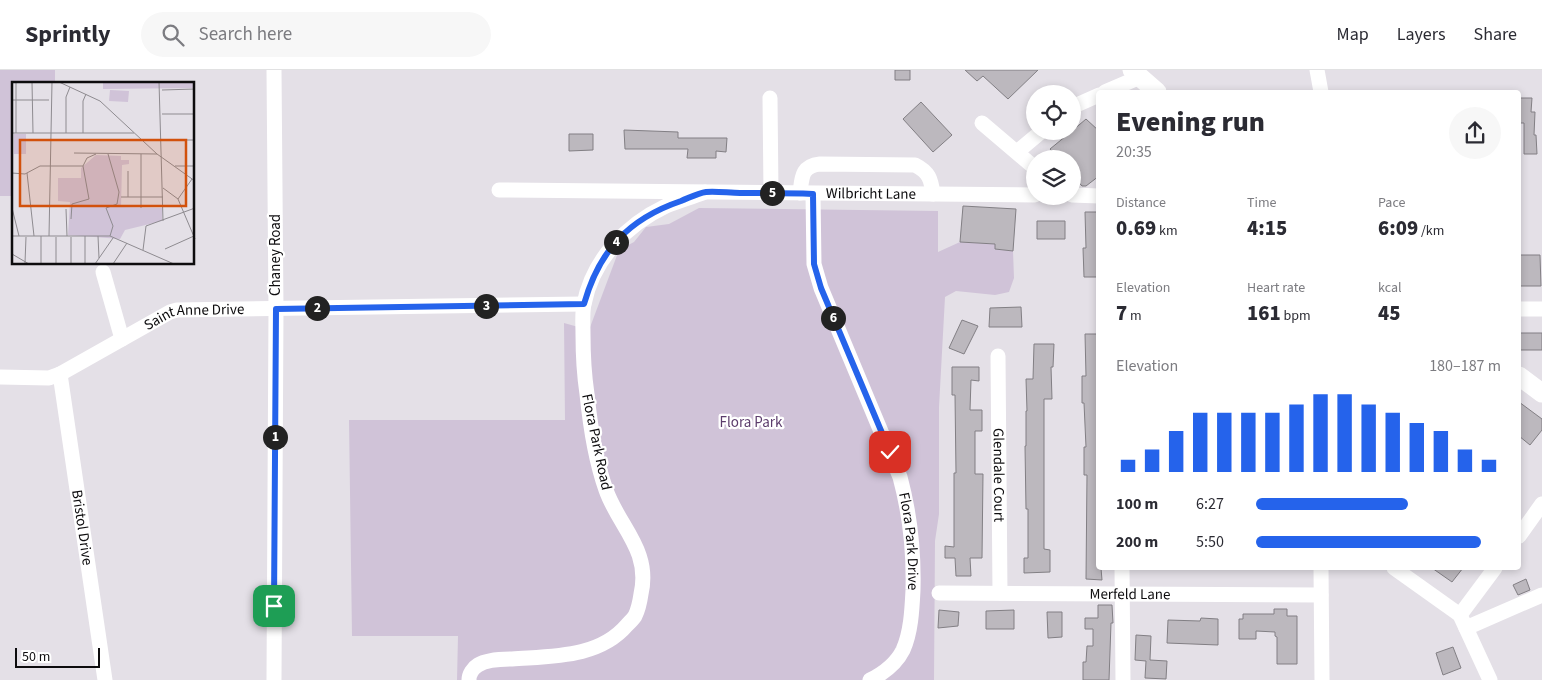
<!DOCTYPE html>
<html lang="en">
<head>
<meta charset="utf-8">
<style>
	:root { --surface:#fff; --page:#f7f7f7; --text:#2b2b33; --muted:#7c7c81; --line:#e1e1e2; --accent:#2563eb }
	body { margin:0; font-family:"Source Sans 3",sans-serif; background:var(--page); color:var(--text); height:100vh; display:flex; flex-direction:column; font-size:19px; white-space:nowrap }
	* { box-sizing:border-box; margin:0 }
	p { font-size:16px; color:var(--muted) }
	.icon { flex:none; width:28px; height:28px; fill:none; stroke:currentColor; stroke-width:2; stroke-linecap:round; stroke-linejoin:round }
	.map { position:relative; flex:1; overflow:hidden }
	.details { position:absolute; left:1096px; top:20px; width:425px; height:480px; display:flex; flex-direction:column; background:var(--surface); border-radius:5px; box-shadow:0 2px 8px #0003 }
	.details>* { flex:none }
	.fabs { position:absolute; left:1026px; top:15px; display:grid; gap:10px }
	.fabs a { display:grid; place-items:center; width:55px; height:55px; border-radius:50%; background:var(--surface); box-shadow:0 2px 8px #0003; font-size:25px }
	.scale { position:absolute; left:15px; bottom:12px; width:85px; box-sizing:border-box; padding-left:5px; border:2px solid #0d0c0e; border-top:0; font-size:14px; line-height:18px; white-space:nowrap; color:#0d0c0e; -webkit-text-stroke:4px #fff; paint-order:stroke }
	.pin { position:absolute; display:grid; place-items:center; width:42px; height:42px; color:#fff; margin:-21px; border-radius:10px; box-shadow:0 2px 8px #0006 }
	.km { position:absolute; width:25px; height:25px; margin:-12px; border-radius:50%; background:#222; color:#fff; font-size:14px; line-height:25px; text-align:center }
	.round { display:grid; place-items:center; flex:none; width:52px; height:52px; border-radius:26px; background:var(--page) }
	.overview { display:flex; align-items:center; justify-content:space-between; height:85px; padding:0 20px }
	h1 { font-size:28px; font-weight:800; line-height:38px }
	.figures { display:grid; grid-template-columns:repeat(3,1fr); gap:8px; height:85px; padding:5px 20px }
	.figures div { display:grid; align-content:center }
	.figures b { font-size:21px; font-weight:800 }
	.figures small { font-size:14px; font-weight:400 }
	.figures p { font-size:14px }
	.chart { height:140px; padding:10px 20px }
	.chart p { display:flex; justify-content:space-between }
	.chart svg { width:100%; height:90px; margin-top:5px; stroke:var(--accent); stroke-width:6 }
	ul { padding:0 20px; list-style:none; font-size:16px }
	li { display:grid; grid-template-columns:80px 60px 1fr; align-items:center; height:38px }
	li i { height:12px; border-radius:6px; background:var(--accent) }
	header { display:flex; align-items:center; gap:30px; box-sizing:border-box; height:70px; padding:0 25px; background:var(--surface); border-bottom:1px solid var(--line) }
	header strong { font-size:24px }
	nav { display:flex; gap:28px; margin-inline-start:auto; font-size:18px }
	.search { width:350px; height:45px; background:var(--page); display:flex; align-items:center; gap:12px; box-sizing:border-box; padding:0 18px; border-radius:28px; color:var(--muted); font-size:19px }
	.map>svg:first-child { display:block }
	.green { fill:#d0c3d8 }
	.building { fill:#bcb8be; stroke:#827f84 }
	.lines { fill:none; stroke-linecap:round; stroke-linejoin:round }
	.minor { stroke:#fff; stroke-width:15 }
	.major { stroke:#fff; stroke-width:19 }
	.route-casing { stroke:#fff; stroke-width:10 }
	.route { stroke:#2563eb; stroke-width:6 }
	.labels { text-anchor:middle; stroke-width:4.5; stroke-linejoin:round; paint-order:stroke }
	.street-label { font-size:15px; fill:#0d0c0e; stroke:#fff }
	.park-label { font-size:15px; fill:#5c3d6c; stroke:#fff }
	.inset-road { fill:none; stroke:#8e8b90; stroke-width:1 }
	.view { fill:#d2510c; fill-opacity:0.15; stroke:#d2510c; stroke-width:2.5 }
	.inset-edge { fill:none; stroke:#0d0c0e; stroke-width:2.5 }
</style>
</head>
<body>
<header>
<strong>Sprintly</strong>
<div class="search"><svg class="icon" aria-label="search" viewBox="0 0 24 24"><circle cx="10" cy="10" r="6"/><path d="M15 15l6 6"/></svg>Search here</div>
<nav><a>Map</a><a>Layers</a><a>Share</a></nav>
</header>
<div class="map">
<svg width="1542" height="610" viewBox="0 0 1542 610">
	<rect width="100%" height="100%" fill="#e4e0e7"/>
	<!-- green -->
	<path class="green" d="M 0,0 L 55,0 L 55,14 L 14,14 L 14,126 L 0,126 Z
		M 699,138 L 938,141 L 938,182 L 960,172 L 995,174 L 995,179 L 1013,181 L 1014,208 L 1009,222 L 995,225 L 956,221 L 945,227 L 939,337 L 939,444 L 935,471 L 934,610 L 457,610 L 458,566 L 352,566 L 349,350 L 565,350 L 564,253 L 589,260 L 619,180 L 634,172 L 646,157 L 669,154 Z"/>
	<!-- building -->
	<path class="building" d="M 895,0 L 910,0 L 910,10 L 895,10 Z
		M 965,0 L 1038,0 L 1008,29 L 983,6 L 977,11 Z
		M 1519,28 L 1532,28 L 1531,42 L 1535,42 L 1534,65 L 1536,65 L 1537,84 L 1524,84 L 1524,53 L 1519,53 Z
		M 921,32 L 952,65 L 933,82 L 903,49 Z
		M 1086,49 L 1099,61 L 1099,106 L 1086,116 L 1082,116 L 1072,105 L 1072,89 L 1059,89 L 1050,79 L 1072,61 Z
		M 624,60 L 678,62 L 678,68 L 727,68 L 726,82 L 716,81 L 716,88 L 687,88 L 688,79 L 625,79 Z
		M 569,64 L 593,64 L 593,80 L 569,81 Z
		M 963,136 L 1016,139 L 1013,181 L 995,179 L 995,174 L 960,172 Z
		M 1085,142 L 1099,142 L 1099,207 L 1084,207 L 1083,178 L 1086,178 Z
		M 1037,151 L 1065,151 L 1065,169 L 1037,169 Z
		M 1519,185 L 1540,185 L 1541,216 L 1519,216 Z
		M 1021,237 L 1022,257 L 989,257 L 990,238 Z
		M 962,250 L 978,256 L 964,284 L 949,278 Z
		M 1519,263 L 1542,263 L 1542,280 L 1519,280 Z
		M 1085,264 L 1099,264 L 1099,498 L 1101,498 L 1102,510 L 1086,509 L 1087,405 L 1084,405 L 1084,377 L 1086,377 L 1084,333 L 1082,333 L 1082,306 L 1086,306 Z
		M 1034,274 L 1054,274 L 1053,297 L 1051,297 L 1052,329 L 1044,329 L 1044,479 L 1050,480 L 1050,502 L 1024,503 L 1024,488 L 1028,488 L 1028,439 L 1026,439 L 1025,376 L 1026,376 L 1026,341 L 1027,341 L 1026,309 L 1033,309 Z
		M 952,297 L 979,297 L 979,311 L 971,310 L 970,340 L 982,340 L 982,361 L 975,361 L 975,404 L 983,404 L 982,488 L 970,488 L 971,506 L 956,506 L 955,488 L 945,488 L 945,476 L 954,477 L 954,403 L 956,403 L 955,325 L 952,325 Z
		M 1519,332 L 1542,349 L 1542,360 L 1530,375 L 1519,366 Z
		M 1432,498 L 1463,498 L 1452,512 Z
		M 1526,509 L 1530,520 L 1518,525 L 1513,515 Z
		M 1098,535 L 1112,535 L 1113,553 L 1111,553 L 1109,610 L 1083,610 L 1083,592 L 1086,592 L 1087,576 L 1093,576 L 1093,559 L 1085,559 L 1085,548 L 1098,548 Z
		M 1274,539 L 1287,539 L 1287,546 L 1297,546 L 1297,594 L 1277,594 L 1277,567 L 1275,566 L 1275,562 L 1256,561 L 1256,569 L 1239,569 L 1239,549 L 1243,549 L 1243,544 L 1274,544 Z
		M 939,540 L 959,542 L 958,556 L 938,558 Z
		M 1014,540 L 1014,559 L 986,559 L 986,541 Z
		M 1047,542 L 1062,542 L 1062,567 L 1048,568 Z
		M 1201,548 L 1218,549 L 1218,575 L 1167,573 L 1168,550 L 1200,551 Z
		M 1136,565 L 1151,566 L 1150,590 L 1167,591 L 1166,609 L 1145,608 L 1146,591 L 1135,590 Z
		M 1453,577 L 1461,598 L 1443,605 L 1436,583 Z"/>
	<g class="lines">
		<!-- minor -->
		<g class="minor">
			<path d="M 1317,0 L 1321,22"/>
			<path d="M 1105,22 L 1140,7"/>
			<path d="M 770,28 L 771,123"/>
			<path d="M 1072,37 L 1099,25"/>
			<path d="M 982,53 L 1035,98"/>
			<path d="M 1017,82 L 1042,61"/>
			<path id="s1" d="M 499,120 L 1035,125"/>
			<path d="M 800,123 C 802,108 801,96 820,94 L 915,95 C 929,102 931,109 933,124"/>
			<path id="s2" d="M 813,124 L 814,194 L 821,218 L 900,407 C 910,444 914,481 913,520 C 912,540 911,562 903,580 C 896,594 884,603 870,610"/>
			<path d="M 1072,125 L 1099,126"/>
			<path d="M 103,202 L 122,269"/>
			<path d="M 1519,239 L 1542,239"/>
			<path id="s3" d="M 998,286 L 1000,523"/>
			<path id="s4" d="M 60,304 L 105,610"/>
			<path id="s5" d="M 0,307 L 49,308 L 60,304 L 170,242 L 177,240 L 584,234"/>
			<path d="M 1519,466 L 1542,434"/>
			<path d="M 1122,498 L 1123,610"/>
			<path d="M 1321,498 L 1322,610"/>
			<path d="M 1394,498 L 1460,545 L 1490,610"/>
			<path id="s6" d="M 939,523 L 1321,525"/>
			<path d="M 1460,545 L 1495,498"/>
			<path d="M 1466,558 L 1542,525"/>
			<path d="M 274,610 L 276,239 L 274,0"/>
			<path d="M 469,610 C 469,604 473,598 478,595 C 486,590 503,589 512,589 C 552,586 599,588 627,555 C 630,552 633,549 635,546 C 638,540 640,531 641,524 C 651,480 619,457 606,420 C 596,392 590,354 587,324 C 584,304 583,284 583,264 C 583,254 582,243 584,234 C 593,189 626,155 666,136 C 679,131 692,127 705,122"/>
		</g>
		<!-- major -->
		<path class="major" d="M 1132,0 L 1157,22
			M 1519,306 L 1542,323"/>
	</g>
	<g class="lines">
		<defs>
			<path id="route" d="M 274,536 L 276,239 L 584,234 C 599,181 628,149 681,131 C 689,128 698,123 706,122 C 717,121 729,123 740,123 C 765,123 789,123 813,124 L 814,194 L 821,218 L 890,382"/>
		</defs>
		<!-- route casing -->
		<use href="#route" class="route-casing"/>
		<!-- route -->
		<use href="#route" class="route"/>
	</g>
	<g class="labels">
		<!-- street labels -->
		<g class="street-label">
			<text dy="5" stroke="none"><textPath href="#s1" startOffset="372">Wilbricht Lane</textPath></text>
			<text transform="translate(275 185) rotate(-90)" y="5">Chaney Road</text>
			<text dy="5" stroke="none"><textPath href="#s5" startOffset="210">Saint Anne Drive</textPath></text>
			<text transform="translate(597 372) rotate(78)" y="5">Flora Park Road</text>
			<text dy="5" stroke="none"><textPath href="#s3" startOffset="119">Glendale Court</textPath></text>
			<text dy="5" stroke="none"><textPath href="#s4" startOffset="155">Bristol Drive</textPath></text>
			<text dy="5" stroke="none"><textPath href="#s2" startOffset="365">Flora Park Drive</textPath></text>
			<text dy="5" stroke="none"><textPath href="#s6" startOffset="191">Merfeld Lane</textPath></text>
		</g>
		<!-- park labels -->
		<g class="park-label">
			<text x="751" y="357">Flora Park</text>
		</g>
	</g>
	<!-- overview -->
	<g transform="translate(12 12)">
		<rect width="182" height="182" fill="#e4e0e7"/>
		<path d="M 91,0 L 182,0 L 182,6 L 91,7 ZM 98,8 L 117,9 L 116,20 L 97,19 ZM 2,52 L 14,52 L 14,72 L 2,72 ZM 84,73 L 109,74 L 109,78 L 117,78 L 117,82 L 110,83 L 109,125 L 150,126 L 150,139 L 113,148 L 108,157 L 56,153 L 58,120 L 46,119 L 46,96 L 69,96 L 69,86 Z" fill="#d0c3d8"/>
		<path class="inset-road" d="M 4,0 L 4,51M 20,0 L 21,51M 47,0 L 88,19 L 145,72 L 183,99M 147,0 L 151,139M 150,8 L 183,7M 0,18 L 37,18M 150,32 L 183,32M 0,51 L 122,51M 54,51 L 54,15 L 58,5M 71,51 L 71,19 L 74,12M 131,58 L 183,58M 62,71 L 145,72M 96,72 L 107,110 L 105,122 L 94,126 L 101,144 L 98,154M 129,72 L 129,126M 163,84 L 183,84M 116,89 L 116,115M 0,91 L 13,92 L 28,84 L 71,84M 15,91 L 22,154M 151,106 L 166,117 L 183,157M 109,115 L 151,115M 166,117 L 180,97M 0,126 L 7,154M 54,127 L 55,154M 59,137 L 60,122 L 77,117 L 71,84 L 75,76 L 84,72M 0,154 L 98,154 L 162,182M 29,154 L 29,182M 37,154 L 40,0M 73,154 L 73,182M 86,154 L 87,176M 44,155 L 44,182M 153,167 L 182,154M 131,168 L 134,144 L 183,126M 0,172 L 17,182M 13,181 L 14,155M 59,182 L 59,155M 83,182 L 101,156M 101,182 L 115,161"/>
		<path class="view" d="M 8,58 L 174,58 L 174,124 L 8,124 Z"/>
		<rect width="182" height="182" class="inset-edge"/>
	</g>
</svg>
<div class="fabs">
<a><svg class="icon" aria-label="locate" viewBox="0 0 24 24"><circle cx="12" cy="12" r="6"/><path d="M12 2v4M12 18v4M2 12h4M18 12h4"/></svg></a>
<a><svg class="icon" aria-label="layers" viewBox="0 0 24 24"><path d="M12 4l9 5-9 5-9-5zM3 14l9 5 9-5"/></svg></a>
</div>
<div class="scale">50 m</div>
<div class="pin" style="left:274px;top:536px;background:#1e9e55"><svg class="icon" aria-label="arrive" viewBox="0 0 24 24"><path d="M6 21V4h12l-3 4 3 4H6"/></svg></div>
<div class="pin" style="left:890px;top:382px;background:#d93025"><svg class="icon" aria-label="check" viewBox="0 0 24 24"><path d="M5 12l5 5 9-10"/></svg></div>
<b class="km" style="left:275px;top:367px">1</b>
<b class="km" style="left:317px;top:238px">2</b>
<b class="km" style="left:486px;top:236px">3</b>
<b class="km" style="left:616px;top:172px">4</b>
<b class="km" style="left:772px;top:123px">5</b>
<b class="km" style="left:833px;top:248px">6</b>
<section class="details">
<div class="overview"><div><h1>Evening run</h1><p>20:35</p></div><a class="round"><svg class="icon" aria-label="share" viewBox="0 0 24 24"><path d="M12 15V3M7 8l5-5 5 5M5 13v7h14v-7"/></svg></a></div>
<div class="figures">
<div><p>Distance</p><b>0.69<small> km</small></b></div>
<div><p>Time</p><b>4:15</b></div>
<div><p>Pace</p><b>6:09<small> /km</small></b></div>
</div>
<div class="figures">
<div><p>Elevation</p><b>7<small> m</small></b></div>
<div><p>Heart rate</p><b>161<small> bpm</small></b></div>
<div><p>kcal</p><b>45</b></div>
</div>
<div class="chart"><p><span>Elevation</span>180–187 m</p>
<svg viewBox="0 0 160 44" preserveAspectRatio="none"><path d="M5 44V38M15 44V33M25 44V24M35 44V15M45 44V15M55 44V15M65 44V15M75 44V11M85 44V6M95 44V6M105 44V11M115 44V15M125 44V20M135 44V24M145 44V33M155 44V38"/></svg>
</div>
<ul>
<li><b>100 m</b>6:27<i style="width:62%"></i></li>
<li><b>200 m</b>5:50<i style="width:92%"></i></li>
</ul>
</section>
</div>
</body>
</html>
